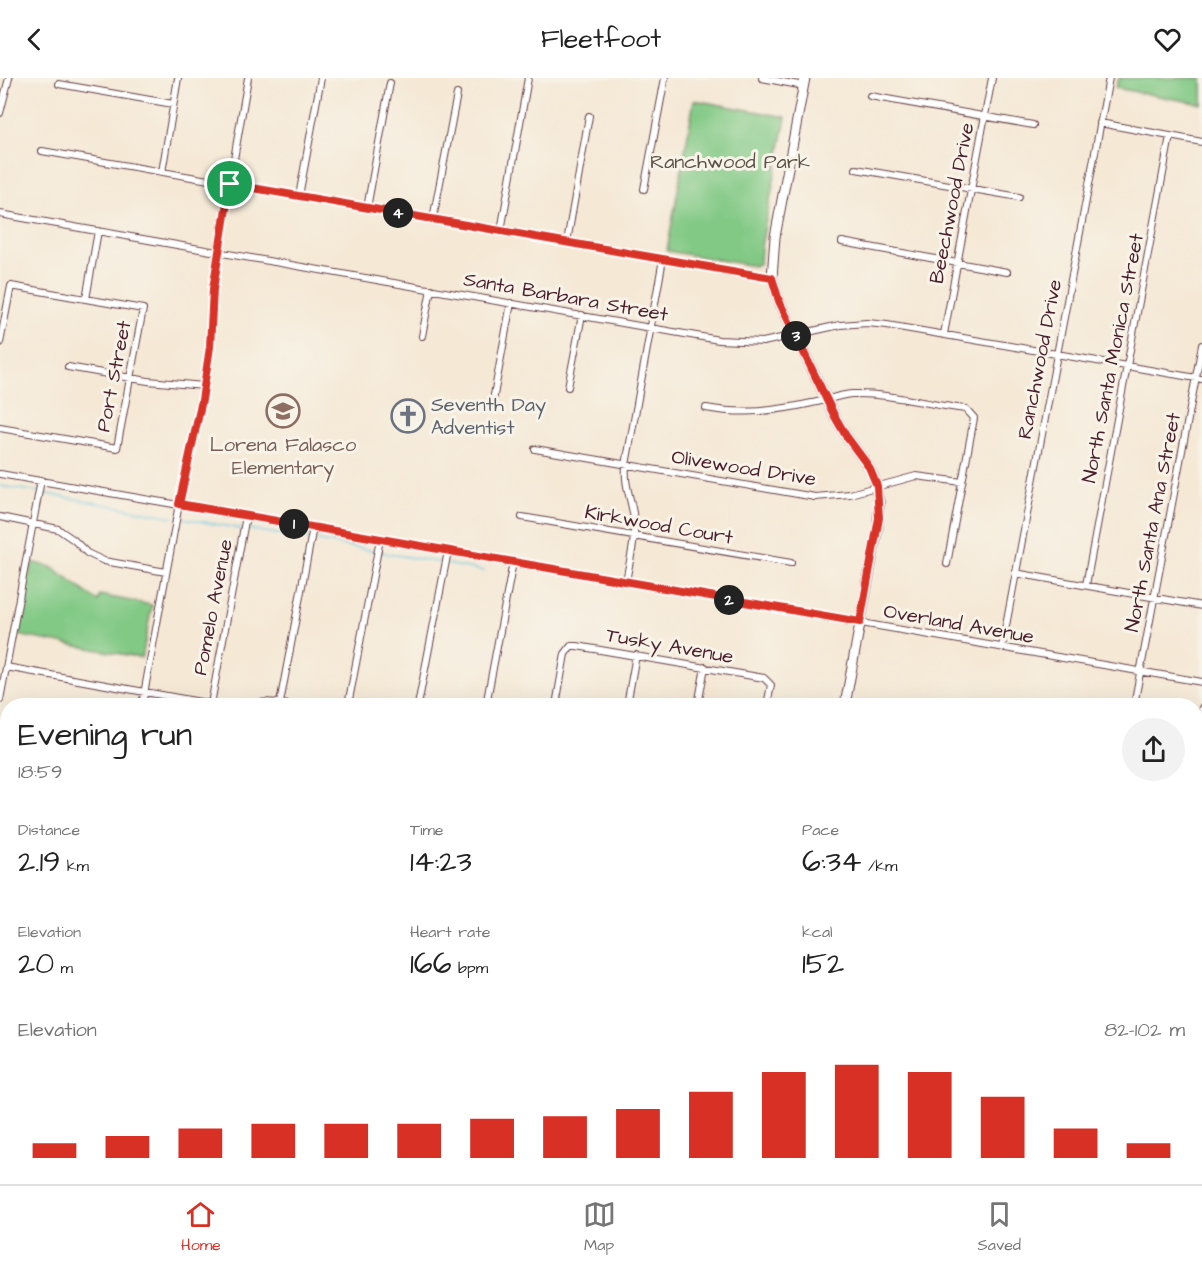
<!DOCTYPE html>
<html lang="en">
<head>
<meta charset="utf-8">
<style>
	:root { --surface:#fff; --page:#f2f2f2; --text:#222; --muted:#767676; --line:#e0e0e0; --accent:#d93025 }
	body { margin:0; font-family:"Architects Daughter",sans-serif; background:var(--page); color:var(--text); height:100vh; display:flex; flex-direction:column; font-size:22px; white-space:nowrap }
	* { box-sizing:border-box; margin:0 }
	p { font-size:20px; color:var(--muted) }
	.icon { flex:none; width:33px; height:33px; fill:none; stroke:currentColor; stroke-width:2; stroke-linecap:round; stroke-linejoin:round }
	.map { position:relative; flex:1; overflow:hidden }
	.panel { position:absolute; left:0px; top:620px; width:1203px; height:488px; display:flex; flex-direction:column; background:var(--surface); border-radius:24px 24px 0 0; box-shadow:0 6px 24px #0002 }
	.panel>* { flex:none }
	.pin { position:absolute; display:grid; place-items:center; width:51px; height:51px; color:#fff; margin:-26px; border:3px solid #fff; border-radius:50%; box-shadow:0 2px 6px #0007 }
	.km { position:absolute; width:30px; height:30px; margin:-15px; border-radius:50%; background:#222; color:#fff; font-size:16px; line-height:30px; text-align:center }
	.round { display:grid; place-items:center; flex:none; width:63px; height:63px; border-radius:32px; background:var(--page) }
	.overview { display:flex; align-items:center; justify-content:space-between; height:102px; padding:0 18px }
	h1 { font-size:33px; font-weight:600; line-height:45px }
	.figures { display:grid; grid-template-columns:repeat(3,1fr); gap:9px; height:102px; padding:6px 18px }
	.figures div { display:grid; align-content:center }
	.figures b { font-size:30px; font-weight:600 }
	.figures small { font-size:16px; font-weight:400 }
	.figures p { font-size:16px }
	.chart { height:168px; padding:12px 18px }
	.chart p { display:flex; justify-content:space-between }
	.chart svg { width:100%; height:108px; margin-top:6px; stroke:var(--accent); stroke-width:6 }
	header { display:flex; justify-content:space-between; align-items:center; height:78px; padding:0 18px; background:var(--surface); font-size:27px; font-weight:600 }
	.menu { display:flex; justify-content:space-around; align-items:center; height:84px; border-top:2px solid var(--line); background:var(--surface); font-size:16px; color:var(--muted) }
	.menu a { display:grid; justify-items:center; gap:3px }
	.menu .on { color:var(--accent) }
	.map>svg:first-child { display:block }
	.green { fill:#82c985; stroke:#667458; stroke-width:1.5 }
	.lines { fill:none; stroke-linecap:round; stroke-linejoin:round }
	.stream { stroke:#62c5e0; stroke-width:1.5 }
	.street-casing { stroke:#643d44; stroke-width:8 }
	.secondary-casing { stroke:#643d44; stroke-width:11 }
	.street { stroke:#fff; stroke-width:6 }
	.secondary { stroke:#fff; stroke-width:9 }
	.route-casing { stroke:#fff; stroke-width:12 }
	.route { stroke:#d93025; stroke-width:8 }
	.labels { text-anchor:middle; stroke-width:6; stroke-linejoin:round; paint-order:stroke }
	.park-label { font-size:20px; fill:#5b5246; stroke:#f7f3e8 }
	.street-label { font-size:20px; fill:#4a1f2b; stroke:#f7f3e8 }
	.worship-label { font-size:20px; fill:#5b616d; stroke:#f7f3e8; text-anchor:start }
	.education-label { font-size:20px; fill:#785e54; stroke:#f7f3e8 }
</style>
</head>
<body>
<header><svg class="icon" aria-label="back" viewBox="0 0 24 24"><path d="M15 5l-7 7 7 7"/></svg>Fleetfoot<svg class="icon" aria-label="heart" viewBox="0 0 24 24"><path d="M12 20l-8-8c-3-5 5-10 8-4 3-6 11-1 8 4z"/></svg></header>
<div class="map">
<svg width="1202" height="1106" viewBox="0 0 1202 1106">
	<rect width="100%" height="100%" fill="#f7f3e8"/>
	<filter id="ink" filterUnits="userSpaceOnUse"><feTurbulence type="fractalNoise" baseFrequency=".0167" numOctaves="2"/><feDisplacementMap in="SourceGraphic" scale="12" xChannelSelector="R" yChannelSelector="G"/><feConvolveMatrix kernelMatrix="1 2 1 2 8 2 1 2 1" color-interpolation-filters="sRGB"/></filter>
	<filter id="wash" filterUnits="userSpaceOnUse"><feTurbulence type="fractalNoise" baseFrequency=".008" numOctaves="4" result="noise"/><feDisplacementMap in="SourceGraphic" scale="24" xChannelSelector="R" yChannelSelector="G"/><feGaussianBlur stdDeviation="1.35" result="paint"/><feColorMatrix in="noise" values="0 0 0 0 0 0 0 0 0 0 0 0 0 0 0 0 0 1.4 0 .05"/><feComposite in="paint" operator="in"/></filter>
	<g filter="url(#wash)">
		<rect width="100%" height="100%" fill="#f5e8d5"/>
		<!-- green -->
		<path class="green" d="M 1119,0 L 1202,0 L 1202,26 L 1115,10 Z
			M 694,22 L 786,39 L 761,169 L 760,185 L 754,188 L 667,173 Z
			M 32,484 L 51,489 L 98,523 L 100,517 L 152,527 L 142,580 L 17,557 Z
			M 150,1100 L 284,1100 L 292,1106 L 145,1106 Z
			M 402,1100 L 462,1100 L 470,1106 L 400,1106 Z"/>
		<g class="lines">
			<!-- stream -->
			<path class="stream" d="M 0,408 L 38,414
				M 42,415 L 173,439
				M 178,439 L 241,451
				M 246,451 L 309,461
				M 314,462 L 374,473
				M 379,474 L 442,485
				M 447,486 L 484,493"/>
		</g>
	</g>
	<g filter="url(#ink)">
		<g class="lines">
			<defs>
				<path id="street" d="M 762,0 L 804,8
					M 59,6 L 173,26
					M 870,18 L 1033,47
					M 0,35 L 9,0
					M 1100,45 L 1202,64
					M 42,73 L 772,200
					M 856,91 L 1019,119
					M 162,94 L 178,0
					M 644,111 L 665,0
					M 299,118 L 321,0
					M 367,130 L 390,5
					M 0,136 L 719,262 L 763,264 L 840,247 L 867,245 L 887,247 L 1202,301
					M 433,141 L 457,16
					M 501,153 L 528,0
					M 567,164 L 589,38
					M 842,164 L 1007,194
					M 86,221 L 98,153
					M 944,256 L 992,0
					M 422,258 L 431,211
					M 0,265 L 11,208 L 143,231 L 117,370 L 0,350
					M 68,289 L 148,303 L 204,308
					M 568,309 L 582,237
					M 492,328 L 511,225
					M 706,330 C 743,337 776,333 812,325 C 825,323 838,317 852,316 C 891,315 928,327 966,331 L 974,340 L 947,486
					M 535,371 L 815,419 L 850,416 L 916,398 L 962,404
					M 0,396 L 1202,604
					M 0,439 L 58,451 L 74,462 L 87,475 L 104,483 L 166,494
					M 522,439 L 791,485
					M 1015,495 L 1202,528
					M 626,504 C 629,484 636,463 634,442 C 632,422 624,409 626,387 L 663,181
					M 1086,507 L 1170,58
					M 1002,569 L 1109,0
					M 6,589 L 217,627
					M 0,622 L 41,402
					M 280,625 L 313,449
					M 211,626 L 246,438
					M 142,627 L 179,426 L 202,322 L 210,269 L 213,211 L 218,174 L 248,0
					M 252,627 C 265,622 276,625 289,627
					M 348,627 L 380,461
					M 418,627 L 448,473
					M 486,627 L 513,484
					M 556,627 L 565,576 L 571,568 L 577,568 L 764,600 L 771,607 L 767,627
					M 627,627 L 636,577
					M 698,627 L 705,589
					M 1134,627 L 1202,267
					M 0,658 L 8,660
					M 1196,667 L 1202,630
					M 0,734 L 8,735
					M 1196,781 L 1202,777
					M 0,808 L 8,809
					M 1196,863 L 1202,859
					M 0,890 L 7,852
					M 0,996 L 8,1002
					M 1196,1058 L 1202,1059
					M 0,1070 L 8,1060
					M 125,1100 L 133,1106
					M 291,1100 L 299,1106
					M 472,1100 L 480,1106
					M 897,1105 L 898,1100
					M 137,1106 L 142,1100
					M 395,1106 L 396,1100
					M 971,1106 L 972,1100
					M 1044,1106 L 1045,1100
					M 1119,1106 L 1120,1100
					M 1196,1106 L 1202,1072"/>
				<path id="secondary" d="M 805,0 L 775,159 L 772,200 L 779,223 L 834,337 L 846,358 L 869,389 L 874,400 L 879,424 L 878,448 L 845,627
					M 806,1106 L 812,1100"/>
			</defs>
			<!-- street casing -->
			<use href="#street" class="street-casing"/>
			<!-- secondary casing -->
			<use href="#secondary" class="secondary-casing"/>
			<!-- street -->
			<use href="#street" class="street"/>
			<!-- secondary -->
			<use href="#secondary" class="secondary"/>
		</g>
	</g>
	<g class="lines" filter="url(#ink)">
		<defs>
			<path id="route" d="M 230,106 L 772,200 L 779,223 L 834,337 L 846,358 L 869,389 L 877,408 L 879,440 L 860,544 L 179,426 L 202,322 L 210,269 L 213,211 Z"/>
		</defs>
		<!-- route casing -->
		<use href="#route" class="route-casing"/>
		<!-- route -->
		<use href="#route" class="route"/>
	</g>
	<!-- icons -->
	<defs>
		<symbol id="school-ring" viewBox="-11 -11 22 22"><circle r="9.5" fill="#f7f3e8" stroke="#8d6e63" stroke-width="1.5"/><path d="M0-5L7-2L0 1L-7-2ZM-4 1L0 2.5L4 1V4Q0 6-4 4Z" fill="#8d6e63"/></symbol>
		<symbol id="church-ring" viewBox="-11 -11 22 22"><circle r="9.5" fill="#f7f3e8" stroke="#6b7280" stroke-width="1.5"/><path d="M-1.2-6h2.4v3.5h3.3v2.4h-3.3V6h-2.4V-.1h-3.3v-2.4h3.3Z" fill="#6b7280"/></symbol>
	</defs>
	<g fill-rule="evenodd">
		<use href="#school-ring" x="264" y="314" width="38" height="38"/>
		<use href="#church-ring" x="389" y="319" width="38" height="38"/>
	</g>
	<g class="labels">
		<!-- park labels -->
		<g class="park-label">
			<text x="730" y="90">Ranchwood Park</text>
		</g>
		<!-- street labels -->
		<g class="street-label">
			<text transform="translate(951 125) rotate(-79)" y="7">Beechwood Drive</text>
			<text transform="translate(566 218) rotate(10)" y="7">Santa Barbara Street</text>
			<text transform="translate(1112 280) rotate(-79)" y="7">North Santa Monica Street</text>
			<text transform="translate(1039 281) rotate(-79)" y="7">Ranchwood Drive</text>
			<text transform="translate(113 298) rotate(-79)" y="7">Port Street</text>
			<text transform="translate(744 389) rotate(9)" y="7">Olivewood Drive</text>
			<text transform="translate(1152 444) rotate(-79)" y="7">North Santa Ana Street</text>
			<text transform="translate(659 446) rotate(10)" y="7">Kirkwood Court</text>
			<text transform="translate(212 529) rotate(-79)" y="7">Pomelo Avenue</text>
			<text transform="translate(959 545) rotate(10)" y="7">Overland Avenue</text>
			<text transform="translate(670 567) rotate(10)" y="7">Tusky Avenue</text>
		</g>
		<!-- worship labels -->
		<g class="worship-label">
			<text x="431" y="333">Seventh Day<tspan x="431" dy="23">Adventist</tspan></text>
		</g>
		<!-- education labels -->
		<g class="education-label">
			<text x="283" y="373">Lorena Falasco<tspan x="283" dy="23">Elementary</tspan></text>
		</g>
	</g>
</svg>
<div class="pin" style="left:230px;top:106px;background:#1e9e55"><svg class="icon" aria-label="arrive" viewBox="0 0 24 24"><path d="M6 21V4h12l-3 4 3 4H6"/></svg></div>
<b class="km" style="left:294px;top:446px">1</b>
<b class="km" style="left:729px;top:522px">2</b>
<b class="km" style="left:796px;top:258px">3</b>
<b class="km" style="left:398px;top:135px">4</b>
<section class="panel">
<div class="overview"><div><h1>Evening run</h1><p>18:59</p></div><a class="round"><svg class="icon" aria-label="share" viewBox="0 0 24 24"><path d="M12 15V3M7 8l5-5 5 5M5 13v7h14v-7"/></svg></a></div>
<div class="figures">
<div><p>Distance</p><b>2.19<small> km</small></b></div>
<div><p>Time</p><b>14:23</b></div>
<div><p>Pace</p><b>6:34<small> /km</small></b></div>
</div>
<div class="figures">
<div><p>Elevation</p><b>20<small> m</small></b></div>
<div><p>Heart rate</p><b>166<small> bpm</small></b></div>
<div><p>kcal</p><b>152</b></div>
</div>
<div class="chart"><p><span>Elevation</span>82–102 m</p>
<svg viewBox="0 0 160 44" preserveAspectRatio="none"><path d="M5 44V38M15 44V35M25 44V32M35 44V30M45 44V30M55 44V30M65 44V28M75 44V27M85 44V24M95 44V17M105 44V9M115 44V6M125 44V9M135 44V19M145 44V32M155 44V38"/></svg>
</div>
</section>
</div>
<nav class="menu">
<a class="on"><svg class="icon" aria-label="home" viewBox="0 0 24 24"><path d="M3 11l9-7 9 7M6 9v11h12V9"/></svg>Home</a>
<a><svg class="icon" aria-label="map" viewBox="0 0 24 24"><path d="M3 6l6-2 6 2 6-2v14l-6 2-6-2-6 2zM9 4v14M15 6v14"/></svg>Map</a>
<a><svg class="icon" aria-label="saved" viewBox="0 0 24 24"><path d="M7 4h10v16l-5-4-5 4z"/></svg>Saved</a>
</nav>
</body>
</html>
